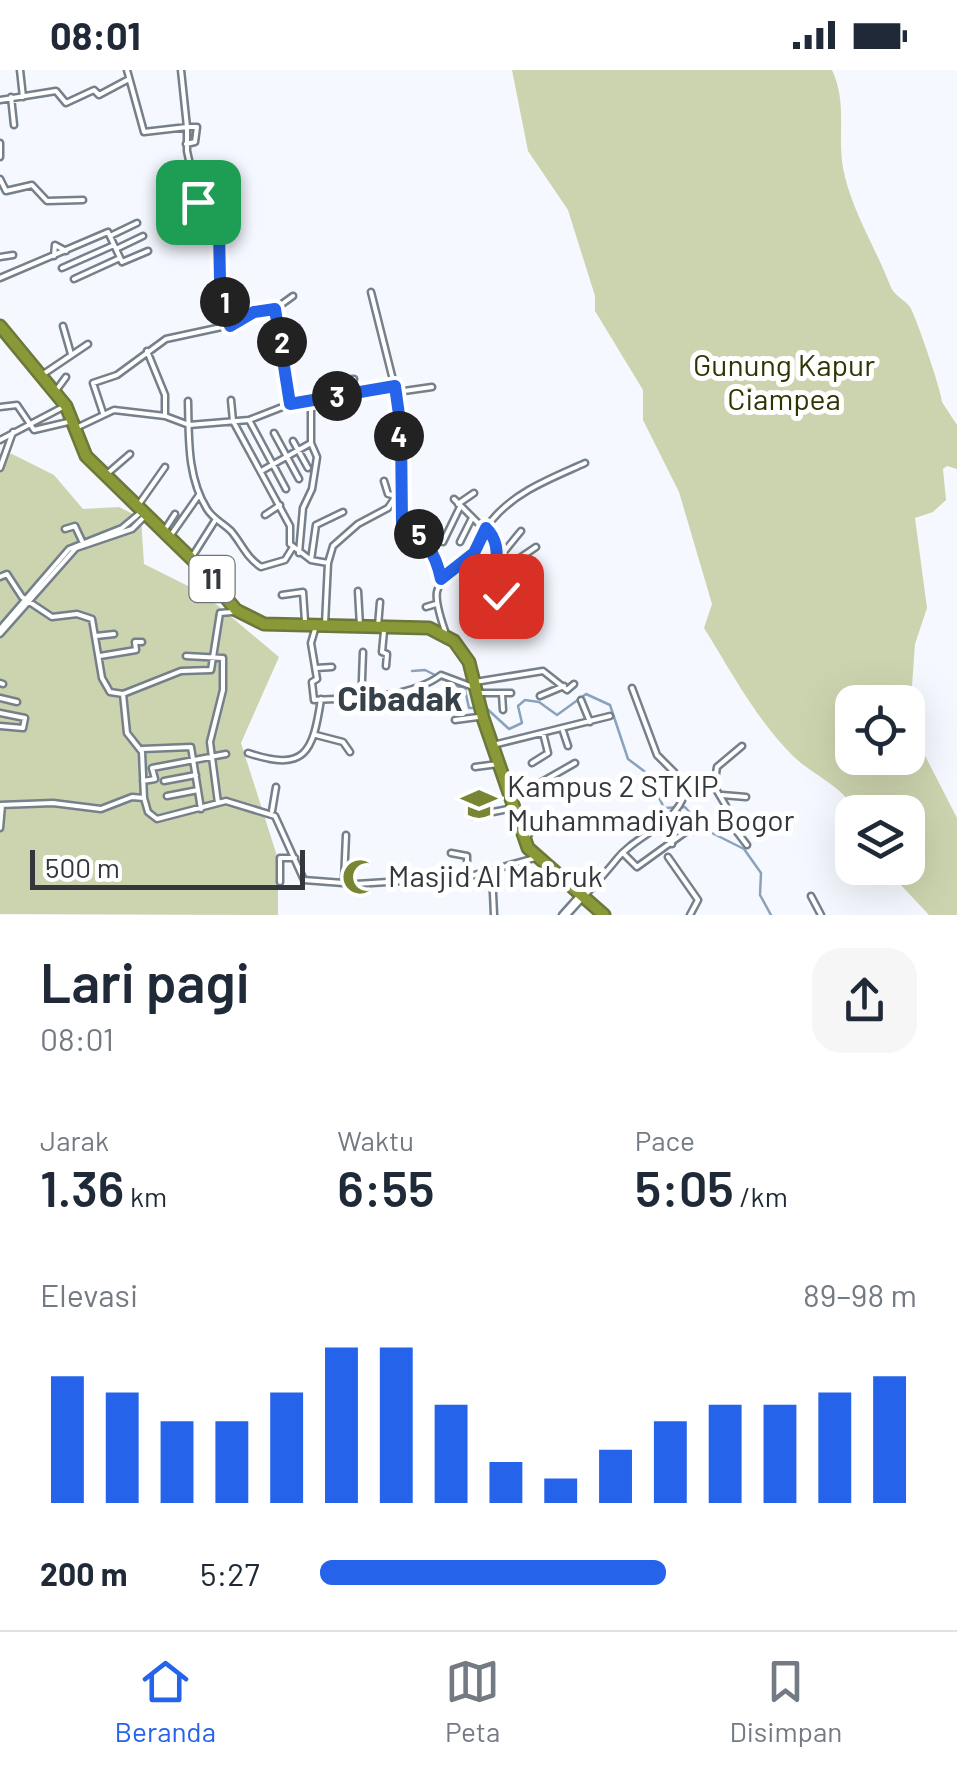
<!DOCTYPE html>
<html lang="id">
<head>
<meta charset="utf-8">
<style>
	:root { --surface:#fff; --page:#f6f6f7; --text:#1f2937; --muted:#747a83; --line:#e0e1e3; --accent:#2563eb }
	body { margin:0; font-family:Barlow,sans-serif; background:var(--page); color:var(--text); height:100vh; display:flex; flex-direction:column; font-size:38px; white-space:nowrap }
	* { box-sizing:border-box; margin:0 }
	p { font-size:32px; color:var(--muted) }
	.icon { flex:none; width:55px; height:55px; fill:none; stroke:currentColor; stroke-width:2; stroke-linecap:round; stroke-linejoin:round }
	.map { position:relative; height:845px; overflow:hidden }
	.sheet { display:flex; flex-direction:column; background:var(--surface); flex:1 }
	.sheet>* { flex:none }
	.fabs { position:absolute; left:835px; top:615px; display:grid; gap:20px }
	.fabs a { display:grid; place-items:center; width:90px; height:90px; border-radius:20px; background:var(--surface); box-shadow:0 10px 40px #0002; font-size:50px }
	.scale { position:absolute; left:30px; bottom:25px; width:275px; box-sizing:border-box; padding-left:10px; border:5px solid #34383d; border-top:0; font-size:28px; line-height:35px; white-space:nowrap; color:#34383d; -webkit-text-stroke:8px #fff; paint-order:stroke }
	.pin { position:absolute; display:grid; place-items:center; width:85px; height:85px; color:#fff; margin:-42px; border-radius:20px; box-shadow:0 5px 15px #0006 }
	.km { position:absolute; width:50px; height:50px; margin:-25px; border-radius:50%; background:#222; color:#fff; font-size:28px; line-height:50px; text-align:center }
	.round { display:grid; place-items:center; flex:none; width:105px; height:105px; border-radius:30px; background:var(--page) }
	.overview { display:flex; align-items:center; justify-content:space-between; height:170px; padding:0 40px }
	h1 { font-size:55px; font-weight:600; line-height:75px }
	.figures { display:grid; grid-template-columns:repeat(3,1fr); gap:15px; height:170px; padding:10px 40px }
	.figures div { display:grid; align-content:center }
	.figures b { font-size:50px; font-weight:600 }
	.figures small { font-size:28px; font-weight:400 }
	.figures p { font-size:28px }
	.chart { height:280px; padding:20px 40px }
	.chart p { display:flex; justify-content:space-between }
	.chart svg { width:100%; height:180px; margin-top:10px; stroke:var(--accent); stroke-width:6 }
	ul { padding:0 40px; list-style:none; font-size:32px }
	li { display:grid; grid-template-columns:160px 120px 1fr; align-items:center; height:75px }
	li i { height:25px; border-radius:12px; background:var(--accent) }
	.status { display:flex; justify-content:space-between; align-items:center; height:70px; padding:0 50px; background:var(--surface); direction:ltr }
	.status svg { height:28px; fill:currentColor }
	.menu { display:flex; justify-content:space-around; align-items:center; height:140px; border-top:2px solid var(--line); background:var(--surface); font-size:28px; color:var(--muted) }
	.menu a { display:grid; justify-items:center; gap:5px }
	.menu .active { color:var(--accent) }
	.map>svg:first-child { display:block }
	.green { fill:#ccd4af; fill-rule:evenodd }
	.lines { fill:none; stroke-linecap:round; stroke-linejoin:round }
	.stream { stroke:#8ba2bc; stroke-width:2.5 }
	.street-casing { stroke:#75808b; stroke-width:9 }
	.highway-casing { stroke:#6c773a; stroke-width:15 }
	.street { stroke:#fff; stroke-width:4 }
	.highway { stroke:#8a9938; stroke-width:10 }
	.route-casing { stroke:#fff; stroke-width:20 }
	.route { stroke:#2563eb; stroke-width:12 }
	.labels { text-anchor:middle; stroke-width:10; stroke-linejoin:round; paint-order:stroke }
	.shield { fill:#fff; stroke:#717477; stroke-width:2.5 }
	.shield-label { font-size:28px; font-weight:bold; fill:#34383d }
	.park-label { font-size:30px; fill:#2e3502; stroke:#fff }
	.poi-label { font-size:30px; fill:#34383d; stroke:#fff; text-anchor:start }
	.quarter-label { font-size:35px; font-weight:bold; fill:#37414a; stroke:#fff }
</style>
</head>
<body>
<div class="status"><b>08:01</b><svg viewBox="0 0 49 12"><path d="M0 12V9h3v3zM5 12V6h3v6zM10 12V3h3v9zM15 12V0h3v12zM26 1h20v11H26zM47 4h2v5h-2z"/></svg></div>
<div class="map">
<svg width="957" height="845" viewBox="0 0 957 845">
	<rect width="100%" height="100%" fill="#f5f9ff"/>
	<!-- green -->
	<path class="green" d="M 512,0 L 832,0 C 849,36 835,70 845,107 C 854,144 876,179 890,215 C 893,225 904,229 910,237 C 915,244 943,325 942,332 L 957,355 L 957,399 L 947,396 L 943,399 L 946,430 L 933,442 L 915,448 L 927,538 L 915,574 L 911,630 L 916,668 L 957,748 L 957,845 L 929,845 L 885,798 L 908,798 L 908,742 L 855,742 C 847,718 812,705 793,686 C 756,649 732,603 704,558 L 712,534 L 679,422 L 643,350 L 643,320 L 595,241 L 595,226 L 568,140 L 528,81 ZM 908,632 L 908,688 L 852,688 L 852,632 Z
		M 12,384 L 54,405 L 83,439 L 119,437 L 141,448 L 144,494 L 204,524 L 279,587 L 241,673 L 278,789 L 278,845 L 0,844 L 0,385 Z"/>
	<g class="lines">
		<!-- stream -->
		<path class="stream" d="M 412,601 L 425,600 L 465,620 L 469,638 L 476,638
			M 484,636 L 509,659 L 522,653 L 518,636 L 525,630 L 539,632 L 557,645 L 586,624 L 610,635 L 628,689 L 648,704 L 664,738 L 685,737 L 704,759 L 744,779 L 761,803 L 760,825 L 771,845"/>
		<defs>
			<path id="street" d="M 20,0 L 23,27
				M 127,0 L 144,62 L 187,57 L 187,81 L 200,140 L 219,161 L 220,211 L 230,256
				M 181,0 L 187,57 L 197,57 L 195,72 L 186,74
				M 11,27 L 14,55
				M 0,30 L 56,21 L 66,33 L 94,20 L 99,25 L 129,9
				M 0,73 L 0,87
				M 0,109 L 6,121 L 32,115 L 47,131 L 83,130
				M 110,166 L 137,153
				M 116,179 L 143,166
				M 54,186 L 55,175 L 66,181
				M 0,187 L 13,185
				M 62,198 L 114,175
				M 0,208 L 108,162 L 122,192 L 148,181
				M 74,209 L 120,188
				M 371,222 L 398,330 L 400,449 L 434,482 L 441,509
				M 275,239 L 290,334 L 395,316
				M 63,256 L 71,284
				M 147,281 L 165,325 L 165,346
				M 42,305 L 88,274
				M 55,322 L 66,307
				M 397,322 L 432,317
				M 345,325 L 343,310 L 354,309
				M 231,330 L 233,351 L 290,456 L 290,474 L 311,490 L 328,493
				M 188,331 C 189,368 187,407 207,439 C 213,449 223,453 231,461 C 242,474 246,487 261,497 L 285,490 L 293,477
				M 0,337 L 17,335 L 34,360 L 68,352
				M 103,343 L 93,313 L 117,305 L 166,269 L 240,253 L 254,242 L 275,239 L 293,226
				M 249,350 L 286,419
				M 76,358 L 114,340 L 165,346 L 189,355 L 249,350 L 290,334
				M 274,363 L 299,409
				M 0,370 L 61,338
				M 293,371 L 308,398
				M 0,398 L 13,362
				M 263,400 L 311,373
				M 108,403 L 130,384
				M 384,411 L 388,424 L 396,426
				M 454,429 L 496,471 L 499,524 L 513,519
				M 139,434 L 165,397
				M 458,434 L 474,423
				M 265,445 L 280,435
				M 65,459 L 75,456 L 82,471
				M 164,461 L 175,444
				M 171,465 L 199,425
				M 443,472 L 460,437
				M 460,472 L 472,448
				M 410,474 L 421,466
				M 299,483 L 303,438 L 312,419 L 317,387 L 311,373 L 311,332
				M 192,487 L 216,449
				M 499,488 L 521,461
				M 311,490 L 316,455 L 343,442
				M 0,507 L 7,504 L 22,527 L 52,547 L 77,544 L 92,549 L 102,608 L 110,622 L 123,624
				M 358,521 L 360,556
				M 282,525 L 303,522 L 305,551
				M 426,537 L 436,534
				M 524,542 L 508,496 L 536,477
				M 325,554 L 328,493 L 333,476 L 358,454 L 388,438 L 401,419
				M 316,556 L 311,573 L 317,609 L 312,612 L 314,630 C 354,628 409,629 441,605 L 473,617
				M 378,556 L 380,532
				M 0,559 L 69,479 L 122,458 L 140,443
				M 384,561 L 382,582 L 387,584 L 386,596
				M 445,561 C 424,500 446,521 473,484 C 481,474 483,460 492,450 C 516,421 552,408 585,393
				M 0,564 L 76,478 L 132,459 L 144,447
				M 96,566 L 114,564
				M 100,586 L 136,580 L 135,572 L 142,572
				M 186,586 L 223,588 L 223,620 L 210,672 L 218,733
				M 316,598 L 332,597
				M 475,612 L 543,601 L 567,620 L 574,614
				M 0,613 L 3,614
				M 632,618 L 657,685 L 674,702 L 685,723
				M 478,623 L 511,623
				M 502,624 L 503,640
				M 540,626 L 564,616
				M 0,628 L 17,632
				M 581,630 L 590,652
				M 361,637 L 363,582
				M 0,643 L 25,648 L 23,658 L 0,656
				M 455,650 L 478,647
				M 563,661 L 568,676
				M 316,665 L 343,672 L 350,682
				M 493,675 L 610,646
				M 142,679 L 191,677 L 201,739
				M 248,683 C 305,702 313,683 321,629
				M 532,693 L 548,683 L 543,663
				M 475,697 L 498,694
				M 143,711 L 155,709 L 152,698 L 226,684
				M 164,711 L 196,705
				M 714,716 L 726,736 L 725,746 L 747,775
				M 722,725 L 746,727
				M 167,726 L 198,720
				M 144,728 L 142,682 L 127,663 L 123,624 L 181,601 L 211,600 L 220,543 L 232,542
				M 512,729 L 575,693
				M 0,735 L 53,733 L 101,739 L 132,727 L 144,728 L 148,742 L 157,749 L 226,731 L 275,746 L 304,810 L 356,814 L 467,807 L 535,788
				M 272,741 L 276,717
				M 675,742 L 694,761
				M 473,746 L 513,738
				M 659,755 L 672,774
				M 0,758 L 2,735
				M 736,759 L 750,754
				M 527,766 L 537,757
				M 451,783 L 467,786 L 467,807
				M 624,784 L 637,797 L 691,758
				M 668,787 L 698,830 L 690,845
				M 492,801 L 494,845
				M 344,811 L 346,765
				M 280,812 L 280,788 L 295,788
				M 811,826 L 821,845
				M 562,845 L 579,826
				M 567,845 C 584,826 600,810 616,790 C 635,765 675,756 685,723 L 714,716 L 717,697 L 742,676"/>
			<path id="highway" d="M 0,256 L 66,336 L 86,386 L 204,501 L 236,540 L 264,554 L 429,558 L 454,571 L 469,592 L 483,648 L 528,778 L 604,845"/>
		</defs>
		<!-- street casing -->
		<use href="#street" class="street-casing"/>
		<!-- highway casing -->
		<use href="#highway" class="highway-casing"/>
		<!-- street -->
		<use href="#street" class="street"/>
		<!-- highway -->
		<use href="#highway" class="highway"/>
	</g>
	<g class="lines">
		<defs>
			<path id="route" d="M 198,132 L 202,144 L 214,151 L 219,161 L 220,210 L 230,256 L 254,242 L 275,239 L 290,334 L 395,316 L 401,359 L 402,455 C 425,470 435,480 441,509 L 474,483 L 486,458 C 506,477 490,503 501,526"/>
		</defs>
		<!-- route casing -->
		<use href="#route" class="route-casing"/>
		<!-- route -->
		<use href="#route" class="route"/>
	</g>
	<!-- icons -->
	<defs>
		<symbol id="university-bare" viewBox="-9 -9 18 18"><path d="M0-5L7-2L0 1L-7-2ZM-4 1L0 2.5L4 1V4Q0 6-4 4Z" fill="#788634" stroke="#fff" stroke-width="2.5" paint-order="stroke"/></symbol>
		<symbol id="mosque-bare" viewBox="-9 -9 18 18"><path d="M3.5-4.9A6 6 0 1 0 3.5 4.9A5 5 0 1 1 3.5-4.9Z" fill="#788634" stroke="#fff" stroke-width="2.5" paint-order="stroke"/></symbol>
	</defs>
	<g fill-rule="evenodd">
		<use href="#university-bare" x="454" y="709" width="50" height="50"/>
		<use href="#mosque-bare" x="335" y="782" width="50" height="50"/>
	</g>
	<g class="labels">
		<!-- shield labels -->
		<rect class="shield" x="189.5" y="486" width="45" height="46" rx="8"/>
		<g class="shield-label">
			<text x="212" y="519">11</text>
		</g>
		<!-- park labels -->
		<g class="park-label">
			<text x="784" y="306">Gunung Kapur<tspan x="784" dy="34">Ciampea</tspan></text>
		</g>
		<!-- poi labels -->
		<g class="poi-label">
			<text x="507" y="727">Kampus 2 STKIP<tspan x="507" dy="34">Muhammadiyah Bogor</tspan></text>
			<text x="388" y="817">Masjid Al Mabruk</text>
		</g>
		<!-- quarter labels -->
		<g class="quarter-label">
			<text x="400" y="641">Cibadak</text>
		</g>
	</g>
</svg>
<div class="fabs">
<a><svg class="icon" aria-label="locate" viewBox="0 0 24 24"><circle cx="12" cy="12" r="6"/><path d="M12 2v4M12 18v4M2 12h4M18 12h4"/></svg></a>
<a><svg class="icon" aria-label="layers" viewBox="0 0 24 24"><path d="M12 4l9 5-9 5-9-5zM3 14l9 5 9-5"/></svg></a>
</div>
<div class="scale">500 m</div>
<div class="pin" style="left:198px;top:132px;background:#1e9e55"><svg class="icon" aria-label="arrive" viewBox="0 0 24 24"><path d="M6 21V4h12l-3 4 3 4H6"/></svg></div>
<div class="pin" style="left:501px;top:526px;background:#d93025"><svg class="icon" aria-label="check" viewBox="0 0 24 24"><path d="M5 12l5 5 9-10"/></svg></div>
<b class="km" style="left:225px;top:232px">1</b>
<b class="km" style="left:282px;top:272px">2</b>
<b class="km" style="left:337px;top:326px">3</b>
<b class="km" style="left:399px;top:366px">4</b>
<b class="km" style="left:419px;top:464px">5</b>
</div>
<section class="sheet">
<div class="overview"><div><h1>Lari pagi</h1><p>08:01</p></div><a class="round"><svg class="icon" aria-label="share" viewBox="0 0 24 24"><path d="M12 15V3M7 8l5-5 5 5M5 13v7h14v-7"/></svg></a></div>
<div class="figures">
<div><p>Jarak</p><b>1.36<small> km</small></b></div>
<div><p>Waktu</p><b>6:55</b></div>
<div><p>Pace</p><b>5:05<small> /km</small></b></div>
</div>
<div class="chart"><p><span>Elevasi</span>89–98 m</p>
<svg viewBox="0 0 160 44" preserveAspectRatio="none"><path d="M5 44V13M15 44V17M25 44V24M35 44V24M45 44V17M55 44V6M65 44V6M75 44V20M85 44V34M95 44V38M105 44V31M115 44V24M125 44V20M135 44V20M145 44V17M155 44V13"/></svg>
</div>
<ul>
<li><b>200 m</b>5:27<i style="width:58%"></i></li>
</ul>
</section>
<nav class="menu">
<a class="active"><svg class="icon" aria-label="home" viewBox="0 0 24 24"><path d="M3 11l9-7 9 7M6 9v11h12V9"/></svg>Beranda</a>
<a><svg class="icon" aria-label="map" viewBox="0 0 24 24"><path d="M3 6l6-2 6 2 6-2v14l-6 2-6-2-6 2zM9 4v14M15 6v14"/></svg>Peta</a>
<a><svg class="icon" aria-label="saved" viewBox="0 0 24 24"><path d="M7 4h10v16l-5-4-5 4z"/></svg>Disimpan</a>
</nav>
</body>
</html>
